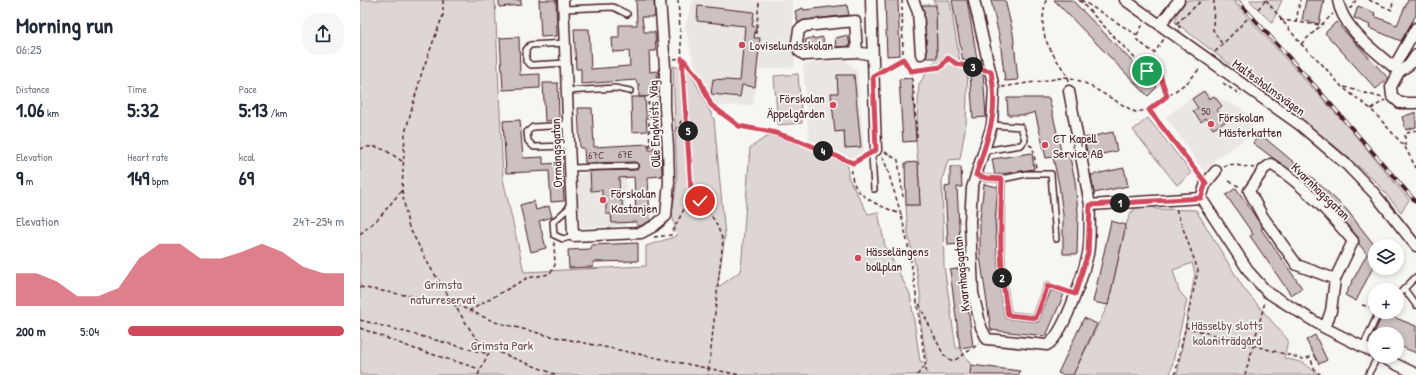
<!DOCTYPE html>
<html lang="en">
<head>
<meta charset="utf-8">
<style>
	:root { --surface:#fff; --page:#f6f6f7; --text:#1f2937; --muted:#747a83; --accent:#d1495b }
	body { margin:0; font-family:"Patrick Hand",sans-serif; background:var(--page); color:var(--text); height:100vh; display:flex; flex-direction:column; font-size:15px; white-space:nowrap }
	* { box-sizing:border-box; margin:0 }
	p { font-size:13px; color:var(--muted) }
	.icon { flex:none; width:22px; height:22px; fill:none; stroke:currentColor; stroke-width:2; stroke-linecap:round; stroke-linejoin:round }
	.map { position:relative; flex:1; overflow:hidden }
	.side { display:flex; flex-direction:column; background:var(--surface); width:360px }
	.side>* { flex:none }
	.tools { position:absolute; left:1008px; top:239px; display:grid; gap:8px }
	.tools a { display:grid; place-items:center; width:36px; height:36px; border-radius:50%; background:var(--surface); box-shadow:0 2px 6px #0003; font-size:20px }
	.pin { position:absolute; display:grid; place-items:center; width:34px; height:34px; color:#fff; margin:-17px; border:2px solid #fff; border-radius:50%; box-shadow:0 1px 4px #0007 }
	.km { position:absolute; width:20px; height:20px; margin:-10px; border-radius:50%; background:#222; color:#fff; font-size:11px; line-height:20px; text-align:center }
	.round { display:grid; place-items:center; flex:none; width:42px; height:42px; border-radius:16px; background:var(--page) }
	.head { display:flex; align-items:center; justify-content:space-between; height:68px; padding:0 16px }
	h1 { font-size:22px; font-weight:800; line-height:30px }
	.metrics { display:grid; grid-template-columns:repeat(3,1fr); gap:6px; height:68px; padding:4px 16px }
	.metrics div { display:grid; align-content:center }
	.metrics b { font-size:20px; font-weight:800 }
	.metrics small { font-size:11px; font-weight:400 }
	.metrics p { font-size:11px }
	.chart { height:112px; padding:8px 16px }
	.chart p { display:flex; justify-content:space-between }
	.chart svg { width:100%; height:72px; margin-top:4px; fill:var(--accent); opacity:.7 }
	ul { padding:0 16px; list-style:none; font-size:13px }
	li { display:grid; grid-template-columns:64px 48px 1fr; align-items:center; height:30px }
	li i { height:10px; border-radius:5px; background:var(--accent) }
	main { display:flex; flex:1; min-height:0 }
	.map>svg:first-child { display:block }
	.built { fill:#e9e6e3 }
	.green { fill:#ddd6d5; stroke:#947a80 }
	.building { fill:#ccc1c0; stroke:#4a1f2b; fill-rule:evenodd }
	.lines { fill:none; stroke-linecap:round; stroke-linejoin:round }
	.service-casing { stroke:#4a1f2b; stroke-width:8 }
	.minor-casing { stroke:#4a1f2b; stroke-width:13 }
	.path { stroke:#4a1f2b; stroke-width:1.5; stroke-dasharray:4 3; stroke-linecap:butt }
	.service { stroke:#f6f6f2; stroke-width:5 }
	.minor { stroke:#f6f6f2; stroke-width:10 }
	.rail-casing { stroke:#4a1f2b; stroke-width:4 }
	.rail { stroke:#f6f6f2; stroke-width:2.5; stroke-dasharray:8; stroke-linecap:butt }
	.route-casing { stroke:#fff; stroke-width:8 }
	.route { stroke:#d1495b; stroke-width:5 }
	.poi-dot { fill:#d1495b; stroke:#f6f6f2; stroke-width:1.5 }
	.labels { text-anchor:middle; stroke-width:3.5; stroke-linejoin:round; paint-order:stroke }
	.number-label { font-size:11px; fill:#6a4850 }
	.poi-label { font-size:13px; fill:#4a1f2b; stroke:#f6f6f2; text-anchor:start }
	.street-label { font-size:13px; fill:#4a1f2b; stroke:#f6f6f2 }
	.park-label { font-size:13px; fill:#6f4d56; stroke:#f6f6f2 }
</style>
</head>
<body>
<main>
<section class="side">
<div class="head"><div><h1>Morning run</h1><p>06:25</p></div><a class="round"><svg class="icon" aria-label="share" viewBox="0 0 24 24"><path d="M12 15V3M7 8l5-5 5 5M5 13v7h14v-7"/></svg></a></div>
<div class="metrics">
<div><p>Distance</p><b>1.06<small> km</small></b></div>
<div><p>Time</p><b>5:32</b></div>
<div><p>Pace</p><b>5:13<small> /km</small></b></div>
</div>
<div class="metrics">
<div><p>Elevation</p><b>9<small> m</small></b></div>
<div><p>Heart rate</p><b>149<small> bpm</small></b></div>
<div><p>kcal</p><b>69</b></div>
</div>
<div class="chart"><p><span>Elevation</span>247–254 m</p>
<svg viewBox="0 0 160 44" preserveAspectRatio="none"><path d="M0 44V24L10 24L20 29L30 38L40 38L50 33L60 15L70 6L80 6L90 15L100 15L110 11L120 6L130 11L140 20L150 24L160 24V44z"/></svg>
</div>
<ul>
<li><b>200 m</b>5:04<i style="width:100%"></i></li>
</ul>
</section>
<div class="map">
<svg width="1056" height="375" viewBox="0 0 1056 375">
	<rect width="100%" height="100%" fill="#f6f6f2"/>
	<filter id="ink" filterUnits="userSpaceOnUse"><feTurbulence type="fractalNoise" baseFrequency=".025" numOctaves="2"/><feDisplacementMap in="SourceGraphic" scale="8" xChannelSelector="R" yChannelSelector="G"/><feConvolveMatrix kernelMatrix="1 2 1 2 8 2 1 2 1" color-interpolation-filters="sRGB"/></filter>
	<g filter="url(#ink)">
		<!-- built -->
		<path class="built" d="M 333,0 L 432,0 L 435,67 L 399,70 L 393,105 L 357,106 L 349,97 L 334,63 L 325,27 Z
			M 486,60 L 497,71 L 503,139 L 504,150 L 500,154 L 493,157 L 489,157 L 449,140 L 443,64 Z
			M 841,90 L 882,109 L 896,132 L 859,156 L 844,171 L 806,117 Z
			M 266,171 L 266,225 L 264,227 L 257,225 L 255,228 L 253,226 L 251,228 L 248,226 L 246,228 L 244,226 L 242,228 L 240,226 L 238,228 L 235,226 L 233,228 L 231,226 L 225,228 L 224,227 L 221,229 L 220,227 L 217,174 Z"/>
		<!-- green -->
		<path class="green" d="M 0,0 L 135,0 L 143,179 L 164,272 L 286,266 L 286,246 L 317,236 L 312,214 L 317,179 L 313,66 L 330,71 L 354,119 L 365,236 L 357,288 L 381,271 L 390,148 L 403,139 L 411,135 L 445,146 L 488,165 L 488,177 L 508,214 L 518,212 L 525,246 L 550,294 L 560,361 L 567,363 L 560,319 L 561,300 L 557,273 L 548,234 L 546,205 L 560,205 L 558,162 L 556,141 L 559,84 L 577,58 L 576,5 L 573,0 L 588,0 L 590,2 L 600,62 L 608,67 L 606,124 L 600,159 L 588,160 L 582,180 L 584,266 L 596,348 L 600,348 L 611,365 L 610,375 L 0,375 Z
			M 827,0 L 872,0 L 989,128 L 1049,200 L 1041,212 L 1017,183 L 975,146 L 815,22 L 817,14 Z
			M 889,0 L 922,0 L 912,23 Z
			M 438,74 L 442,123 L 418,125 L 414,76 Z
			M 788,118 L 832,173 L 817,185 L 773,130 Z
			M 793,205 L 795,209 L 836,210 L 884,289 L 928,340 L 924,358 L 944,363 L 959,375 L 817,375 L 835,273 L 832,263 L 813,270 L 819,291 L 827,300 L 810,375 L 713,375 L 748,305 L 766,225 L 771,212 L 774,211 L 774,207 Z"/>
		<!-- building -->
		<path class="building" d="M 139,0 L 161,0 L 161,5 L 139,7 Z
			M 179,0 L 196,0 L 197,36 L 181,37 Z
			M 276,0 L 294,0 L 295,17 L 282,17 L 284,32 L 295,32 L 296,51 L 289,51 L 290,72 L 297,71 L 298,96 L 279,97 L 279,84 L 277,84 L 276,80 L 221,84 L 221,69 L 216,69 L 214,29 L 229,29 L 231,69 L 270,66 L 269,51 L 253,52 L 252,38 L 259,38 L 259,25 L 277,25 Z
			M 525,0 L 538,0 L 540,55 L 527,56 Z
			M 592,0 L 607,0 L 617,59 L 603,61 Z
			M 631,0 L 645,0 L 653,33 L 658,80 L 645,81 L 640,40 Z
			M 694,0 L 712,0 L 797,87 L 788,96 Z
			M 946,0 L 964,0 L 959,24 L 942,20 Z
			M 1048,0 L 1056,0 L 1056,15 L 1041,41 L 1009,28 L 1010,25 L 994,18 L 998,6 L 1015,13 L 1014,16 L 1037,25 Z
			M 487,5 L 489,15 L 444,20 L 438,23 L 435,11 L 443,8 L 444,10 Z
			M 562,5 L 576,5 L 577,58 L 566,58 L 567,54 L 564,12 Z
			M 338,6 L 394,12 L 392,26 L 396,27 L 394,38 L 400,38 L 395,87 L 382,85 L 380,97 L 351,94 L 353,79 L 380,81 L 385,26 L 337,21 Z
			M 976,22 L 1028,78 L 1016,89 L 965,33 Z
			M 488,35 L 490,46 L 476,47 L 475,38 Z
			M 159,37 L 160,75 L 180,74 L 180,88 L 143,90 L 140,38 Z
			M 453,37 L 454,39 L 462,37 L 463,38 L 464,47 L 447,48 L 445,40 Z
			M 623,72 L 626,117 L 613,118 L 610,73 Z
			M 477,75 L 494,75 L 501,147 L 485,148 L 484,131 L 475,132 L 471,93 L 478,93 Z
			M 552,78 L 556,141 L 543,142 L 539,79 Z
			M 183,83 L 198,83 L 199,120 L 185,121 Z
			M 844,91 L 849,99 L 854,96 L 862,106 L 857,110 L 865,122 L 853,129 L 846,118 L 841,122 L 833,111 L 838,108 L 832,99 Z
			M 271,97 L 285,97 L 287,131 L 272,132 Z
			M 647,98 L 689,98 L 702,155 L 709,153 L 715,181 L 718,212 L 717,254 L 703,254 L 703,215 L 699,185 L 693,157 L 686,158 L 675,112 L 666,115 L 648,115 Z
			M 218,108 L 232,108 L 234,147 L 288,144 L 289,150 L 301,150 L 302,176 L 288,177 L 290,221 L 280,226 L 277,226 L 277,222 L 252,223 L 251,214 L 246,214 L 246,202 L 242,202 L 242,190 L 231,191 L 230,171 L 275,170 L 279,165 L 275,162 L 225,163 L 224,148 L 220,148 ZM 274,177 L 276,213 L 263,213 L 262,200 L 260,201 L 259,178 Z
			M 1056,112 L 1056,127 L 1046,130 L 1042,117 Z
			M 160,120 L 163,158 L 183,157 L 183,164 L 202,163 L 204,201 L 191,202 L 189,171 L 146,173 L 143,121 Z
			M 753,132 L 757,151 L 728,157 L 724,138 Z
			M 900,134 L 955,180 L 987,210 L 1015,246 L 1015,263 L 996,301 L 985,295 L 1007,254 L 999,244 L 998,237 L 948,184 L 893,143 Z
			M 672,153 L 674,169 L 635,175 L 632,159 Z
			M 558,162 L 560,205 L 546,205 L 545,163 Z
			M 590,167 L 601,167 L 602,187 L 597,187 L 600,244 L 588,245 L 585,187 L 590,186 Z
			M 764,168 L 768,186 L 734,193 L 731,175 Z
			M 624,184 L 638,187 L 635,221 L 638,265 L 645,318 L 678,322 L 691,290 L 704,294 L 686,336 L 631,330 L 620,256 L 620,219 Z
			M 876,188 L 903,228 L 901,229 L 942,288 L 931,295 L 890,236 L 893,234 L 866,195 Z
			M 174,201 L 176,210 L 189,206 L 192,217 L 179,221 L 186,248 L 171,252 L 160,205 Z
			M 751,221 L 766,225 L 748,305 L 733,302 Z
			M 278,243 L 278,261 L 233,262 L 233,267 L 209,268 L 208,250 L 231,249 L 231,245 Z
			M 603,268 L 613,346 L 600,348 L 590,270 Z
			M 1023,313 L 1056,326 L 1056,353 L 1037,345 L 1037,334 L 1014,334 Z
			M 724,318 L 737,324 L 713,375 L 703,375 L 698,373 Z
			M 955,335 L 967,360 L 959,364 L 946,340 Z
			M 611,365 L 660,371 L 659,375 L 610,375 Z"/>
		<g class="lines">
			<defs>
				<path id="service" d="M 204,9 L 253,7 L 267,14
					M 205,43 L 170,45 L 166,50 L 166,61 L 171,65 L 206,63
					M 207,91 L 255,88 L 270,91
					M 208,125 L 173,127 L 167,132 L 168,141 L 174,147 L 209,146
					M 624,151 L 661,145 L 665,140 L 661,127 L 632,125
					M 210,168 L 275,166
					M 616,175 L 626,178 L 642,179 C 640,225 639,270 648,315 L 676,318 L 688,285
					M 642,179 L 666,174 L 691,174 L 696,239
					M 514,189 L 512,156 L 516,150
					M 211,206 L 193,222 L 194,235 L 203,239 L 213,236
					M 1045,290 L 1056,305
					M 1037,296 L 1056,277
					M 1003,346 L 1019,312
					M 1008,375 L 1018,356"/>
				<path id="minor" d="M 203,0 L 213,236 L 281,233 L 294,226 L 306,216 L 309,182 L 308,147 L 305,108 L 305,67 L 300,0
					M 511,0 L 516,150
					M 553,0 L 558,12 L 561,54
					M 614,0 L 634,88 L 632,125 L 612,188 L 610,222 L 613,293 L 621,327 L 627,339 L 687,345 C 704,335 723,275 728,254 C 731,239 729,221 730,205 L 841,198 L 890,273 L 907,292 L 965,328 L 1015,353
					M 765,0 L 940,125 L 987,165 L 1014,193 L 1056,246
					M 978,0 C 982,29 1018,53 1039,72 L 1031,87 L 1032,96 L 1040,103 L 1056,103
					M 800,25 L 819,0
					M 497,52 L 445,55 L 439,51 L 437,42 L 439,30 L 445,26 L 495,21 L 497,52 L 512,55
					M 1034,67 L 1056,28
					M 1039,72 L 1049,65 L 1056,55
					M 709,91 L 730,205
					M 841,198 L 846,183 L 856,171
					M 965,328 L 971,311 L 975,279 L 993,241 C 969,213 942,183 911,164 L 904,169 L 889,191 L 903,217 L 937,265 L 975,279
					M 1019,356 L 1056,374"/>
			</defs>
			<!-- service casing -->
			<use href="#service" class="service-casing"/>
			<!-- minor casing -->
			<use href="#minor" class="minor-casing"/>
			<!-- path -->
			<path class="path" d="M 83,0 L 83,15 L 62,72 L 45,133 L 42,190 L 48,225 L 70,267 L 115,337 L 125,347 L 197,375
				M 318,0 L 331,189 L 355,221 L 363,240 L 348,375
				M 542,0 L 543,59
				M 686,0 C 677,38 689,47 708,77 L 709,81
				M 719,0 L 787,71 L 798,69 L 807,96
				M 721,0 L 777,35 L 777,40 L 794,53 L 804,39
				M 854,0 L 853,30 L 862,44
				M 906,0 L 941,44 L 960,62 L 982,87 L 1011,109 L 1045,147 L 1056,168
				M 1009,0 L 1032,10 L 1033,0
				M 989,8 L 991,8 L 996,0
				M 898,9 L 906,0
				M 920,20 L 960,25
				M 936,22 L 940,0
				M 819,28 L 820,27 L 816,24 L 842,0
				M 384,31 L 385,31
				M 395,32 L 396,33 L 399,3
				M 777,35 L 783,24
				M 941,44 L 973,14
				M 855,52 L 887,19
				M 322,58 L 339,78 L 351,105 L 379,126 L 412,132 L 440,141 L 493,163 L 506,156
				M 314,59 L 322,58
				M 523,71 L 543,59 L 551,71 L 581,67 L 588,58 L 597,64 L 621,69
				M 552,71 L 557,137
				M 863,83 L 881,95
				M 642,87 L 708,77 L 723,82 L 775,112 L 789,110 L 829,81 L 840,68
				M 984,87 L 1023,98
				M 297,103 L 288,103 L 290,148 L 299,148
				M 1011,109 L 1025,100
				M 789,110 L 841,177
				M 316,130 L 326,113
				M 669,145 L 673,147 L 676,168
				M 1045,146 L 1045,134 L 1056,130
				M 0,149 C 17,142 28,152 42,161
				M 525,152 L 538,160 L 543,197
				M 522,157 C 528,167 530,180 534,191 C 554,252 557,312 567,375
				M 493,163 C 485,196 518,204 542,215
				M 864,167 L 869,164 L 894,168
				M 869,181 L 880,187
				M 0,234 L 19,218 L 42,190
				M 294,237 L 311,235 L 326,205 L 331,190
				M 0,287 L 95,304 L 135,322 L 186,335 L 380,375
				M 694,287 L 707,291
				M 559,304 L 583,354 L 590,360 L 595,360 L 619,344
				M 1002,305 L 1014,308
				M 109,311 L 167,278 L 190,274 L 195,265 L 194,242
				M 0,320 L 128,354
				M 825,327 L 943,359 L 950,357 L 955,370 L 961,375
				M 0,328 L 55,349 L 120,369
				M 118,375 L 128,354 L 133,352
				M 557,375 L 566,365
				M 815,375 L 838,270 L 816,209
				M 885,375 L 905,302"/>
			<!-- service -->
			<use href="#service" class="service"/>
			<!-- minor -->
			<use href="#minor" class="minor"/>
			<defs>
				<path id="rail" d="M 877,0 L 954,85 L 1056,202"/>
			</defs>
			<!-- rail casing -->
			<use href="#rail" class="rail-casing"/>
			<!-- rail -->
			<use href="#rail" class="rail"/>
		</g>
	</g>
	<g class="lines" filter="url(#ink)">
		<defs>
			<path id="route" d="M 340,201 L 331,189 L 322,58 L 339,78 L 351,105 L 379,126 L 412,132 L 440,141 L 493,163 L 516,150 L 513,76 L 543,59 L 551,71 L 581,67 L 588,58 L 597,64 L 631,71 C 639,114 628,136 616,175 L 626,178 L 642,179 C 640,225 639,269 648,315 L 676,318 L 688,285 L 715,294 L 728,253 L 730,205 L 841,198 L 846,183 L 789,110 L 807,96 L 798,69 L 787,71"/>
		</defs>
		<!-- route casing -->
		<use href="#route" class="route-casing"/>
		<!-- route -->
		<use href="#route" class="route"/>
	</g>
	<!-- markers -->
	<g class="poi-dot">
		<circle cx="382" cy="45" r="4"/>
		<circle cx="473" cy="105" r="4"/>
		<circle cx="851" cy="124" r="4"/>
		<circle cx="685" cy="145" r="4"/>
		<circle cx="243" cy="200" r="4"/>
		<circle cx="498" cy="258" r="4"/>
	</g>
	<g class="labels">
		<!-- number labels -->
		<g class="number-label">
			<text x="846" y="115">50</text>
			<text x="265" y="158">67E</text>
			<text x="236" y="159">67C</text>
		</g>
		<!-- poi labels -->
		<g class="poi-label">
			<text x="390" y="50">Loviselundsskolan</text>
			<text x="465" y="103" text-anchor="end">Förskolan<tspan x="465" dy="15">Äppelgården</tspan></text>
			<text x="859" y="122">Förskolan<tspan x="859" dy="15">Mästerkatten</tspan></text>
			<text x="693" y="143">CT Kapell<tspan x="693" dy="15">Service AB</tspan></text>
			<text x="251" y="198">Förskolan<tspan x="251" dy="15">Kastanjen</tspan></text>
			<text x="506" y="256">Hässelängens<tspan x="506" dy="15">bollplan</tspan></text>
		</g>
		<!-- street labels -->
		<g class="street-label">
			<text transform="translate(909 87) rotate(36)" y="5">Maltesholmsvägen</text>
			<text transform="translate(294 124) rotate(-92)" y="5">Olle Engkvists Väg</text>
			<text transform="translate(196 153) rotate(-92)" y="5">Ormängsgatan</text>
			<text transform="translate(961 191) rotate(44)" y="5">Kvarnhagsgatan</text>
			<text transform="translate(601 274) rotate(-96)" y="5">Kvarnhagsgatan</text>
		</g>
		<!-- park labels -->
		<g class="park-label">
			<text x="83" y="289">Grimsta<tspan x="83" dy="15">naturreservat</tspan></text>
			<text x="867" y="330">Hässelby slotts<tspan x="867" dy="15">koloniträdgård</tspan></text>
			<text x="142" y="350">Grimsta Park</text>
		</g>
	</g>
</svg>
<div class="tools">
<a><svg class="icon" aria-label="layers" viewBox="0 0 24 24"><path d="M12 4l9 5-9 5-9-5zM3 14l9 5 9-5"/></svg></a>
<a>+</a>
<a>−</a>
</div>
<div class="pin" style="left:787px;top:71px;background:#1e9e55"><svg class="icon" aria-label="arrive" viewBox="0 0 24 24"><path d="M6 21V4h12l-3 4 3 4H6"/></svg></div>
<div class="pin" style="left:340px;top:201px;background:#d93025"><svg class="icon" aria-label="check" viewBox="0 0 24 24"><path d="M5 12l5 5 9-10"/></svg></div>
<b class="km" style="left:760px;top:203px">1</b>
<b class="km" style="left:642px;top:278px">2</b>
<b class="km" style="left:613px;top:67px">3</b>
<b class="km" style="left:463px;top:151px">4</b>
<b class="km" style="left:328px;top:131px">5</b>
</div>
</main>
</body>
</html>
